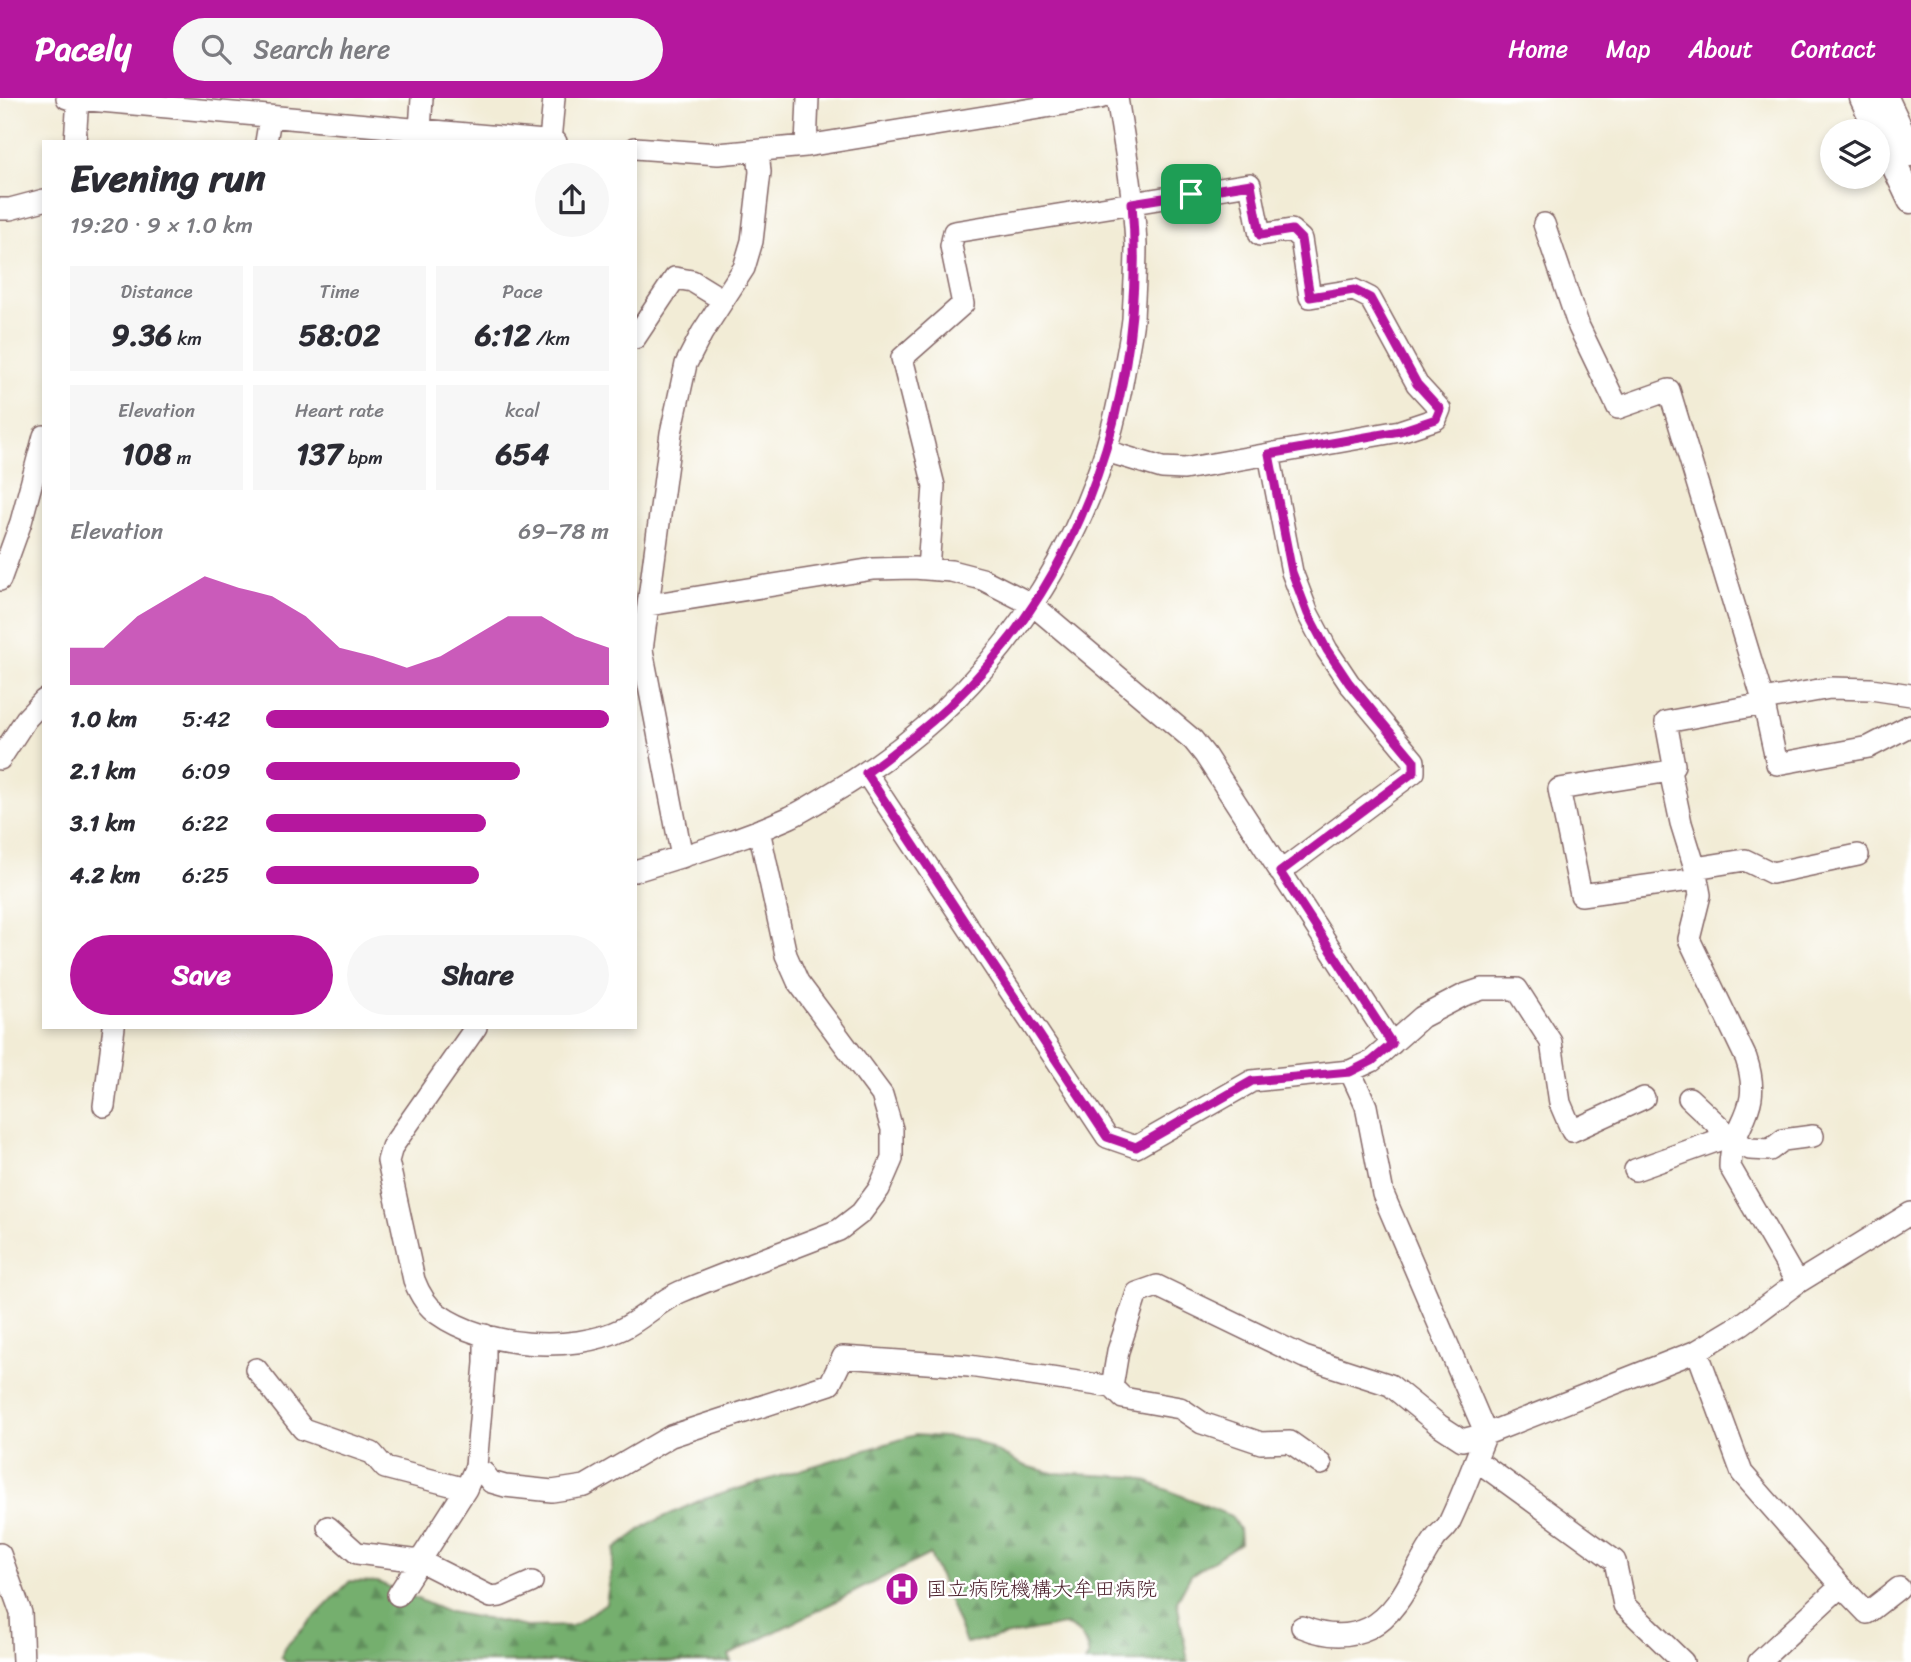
<!DOCTYPE html>
<html lang="en">
<head>
<meta charset="utf-8">
<style>
	:root { --surface:#fff; --page:#f7f7f7; --text:#2b2b33; --muted:#7c7c81; --accent:#b5179e }
	body { margin:0; font-family:Sriracha,"Klee One",sans-serif; background:var(--page); color:var(--text); height:100vh; display:flex; flex-direction:column; font-size:26px; white-space:nowrap }
	* { box-sizing:border-box; margin:0 }
	p { font-size:23px; color:var(--muted) }
	.icon { flex:none; width:38px; height:38px; fill:none; stroke:currentColor; stroke-width:2; stroke-linecap:round; stroke-linejoin:round }
	.map { position:relative; flex:1; overflow:hidden }
	.panel { position:absolute; left:42px; top:42px; width:595px; height:889px; display:flex; flex-direction:column; background:var(--surface); border-radius:0px; box-shadow:0 4px 10px #0003 }
	.panel>* { flex:none }
	.tools { position:absolute; left:1820px; top:21px; display:grid; gap:14px }
	.tools a { display:grid; place-items:center; width:70px; height:70px; border-radius:50%; background:var(--surface); box-shadow:0 4px 10px #0003; font-size:35px }
	.pin { position:absolute; display:grid; place-items:center; width:60px; height:60px; color:#fff; margin:-30px; border-radius:14px; box-shadow:0 4px 10px #0006 }
	.round { display:grid; place-items:center; flex:none; width:74px; height:74px; border-radius:37px; background:var(--page) }
	.overview { display:flex; align-items:center; justify-content:space-between; height:119px; padding:0 28px }
	h1 { font-size:38px; font-weight:700; line-height:52px }
	.stats { display:grid; grid-template-columns:repeat(3,1fr); gap:10px; height:119px; padding:7px 28px }
	.stats div { display:grid; align-content:center; border-radius:0px; background:var(--page); text-align:center }
	.stats b { font-size:30px; font-weight:700 }
	.stats small { font-size:19px; font-weight:400 }
	.stats p { font-size:19px }
	.chart { height:196px; padding:14px 28px }
	.chart p { display:flex; justify-content:space-between }
	.chart svg { width:100%; height:126px; margin-top:7px; fill:var(--accent); opacity:.7 }
	.primary-button { display:flex; gap:14px; margin-top:auto; padding:14px 28px }
	.primary-button a { flex:1; height:80px; border-radius:42px; background:var(--accent); color:#fff; font-size:28px; font-weight:700; line-height:80px; text-align:center }
	.primary-button a+a { background:var(--page); color:var(--text) }
	ul { padding:0 28px; list-style:none; font-size:23px }
	li { display:grid; grid-template-columns:112px 84px 1fr; align-items:center; height:52px }
	li i { height:18px; border-radius:9px; background:var(--accent) }
	header { display:flex; align-items:center; gap:42px; box-sizing:border-box; height:98px; padding:0 35px; background:var(--accent); color:#fff }
	header strong { font-size:33px }
	nav { display:flex; gap:38px; margin-inline-start:auto; font-size:24px }
	.search { width:490px; height:63px; background:var(--page); display:flex; align-items:center; gap:18px; box-sizing:border-box; padding:0 24px; border-radius:38px; color:var(--muted); font-size:26px }
	.map>svg:first-child { display:block }
	.forest { fill:url(#forest-firs); stroke:#5f674c; stroke-width:2 }
	.lines { fill:none; stroke-linecap:round; stroke-linejoin:round }
	.minor-casing { stroke:#856767; stroke-width:24 }
	.major-casing { stroke:#856767; stroke-width:29 }
	.minor { stroke:#fff; stroke-width:21 }
	.major { stroke:#fff; stroke-width:26 }
	.route-casing { stroke:#fff; stroke-width:14 }
	.route { stroke:#b5179e; stroke-width:9 }
	.labels { text-anchor:middle; stroke-width:5; stroke-linejoin:round; paint-order:stroke }
	.poi-label { font-size:21px; fill:#4a1f2b; stroke:#fff; text-anchor:start }
</style>
</head>
<body>
<header>
<strong>Pacely</strong>
<div class="search"><svg class="icon" aria-label="search" viewBox="0 0 24 24"><circle cx="10" cy="10" r="6"/><path d="M15 15l6 6"/></svg>Search here</div>
<nav><a>Home</a><a>Map</a><a>About</a><a>Contact</a></nav>
</header>
<div class="map">
<svg width="1911" height="1564" viewBox="0 0 1911 1564">
	<defs>
		<pattern id="forest-firs" width="22" height="20" patternUnits="userSpaceOnUse" patternTransform="scale(1.75)"><rect width="22" height="20" fill="#74af6e"/><path d="M5 1l3.5 6h-7zM16 11l3.5 6h-7z" fill="#618e5b"/></pattern>
	</defs>
	<rect width="100%" height="100%" fill="#fff"/>
	<filter id="ink" filterUnits="userSpaceOnUse"><feTurbulence type="fractalNoise" baseFrequency=".0143" numOctaves="2"/><feDisplacementMap in="SourceGraphic" scale="14" xChannelSelector="R" yChannelSelector="G"/><feConvolveMatrix kernelMatrix="1 2 1 2 8 2 1 2 1" color-interpolation-filters="sRGB"/></filter>
	<filter id="wash" filterUnits="userSpaceOnUse"><feTurbulence type="fractalNoise" baseFrequency=".00686" numOctaves="4" result="noise"/><feDisplacementMap in="SourceGraphic" scale="28" xChannelSelector="R" yChannelSelector="G"/><feGaussianBlur stdDeviation="1.57" result="paint"/><feColorMatrix in="noise" values="0 0 0 0 0 0 0 0 0 0 0 0 0 0 0 0 0 1.4 0 .05"/><feComposite in="paint" operator="in"/></filter>
	<g filter="url(#wash)">
		<rect width="100%" height="100%" fill="#f2ecd6"/>
		<!-- forest -->
		<path class="forest" d="M 915,1337 L 972,1341 L 1025,1368 L 1054,1375 L 1136,1379 L 1231,1418 L 1239,1431 L 1240,1445 L 1191,1477 L 1177,1503 L 1188,1564 L 1085,1564 L 1089,1557 C 1084,1540 1080,1532 1064,1527 L 966,1545 L 930,1456 L 729,1557 L 731,1564 L 286,1564 L 281,1559 L 287,1547 L 350,1483 L 378,1484 L 445,1513 L 527,1529 L 572,1528 L 606,1505 L 615,1451 L 648,1426 L 701,1402 Z"/>
	</g>
	<g filter="url(#ink)">
		<g class="lines">
			<defs>
				<path id="minor" d="M 67,0 L 556,44
					M 420,33 L 422,0
					M 550,43 L 554,0
					M 75,44 L 78,0
					M 266,44 L 270,20
					M 806,48 L 808,0
					M 635,50 L 718,56 L 806,48 L 1100,0
					M 0,111 L 10,111 L 44,102
					M 1544,126 L 1579,229 L 1618,310 L 1669,292 L 1763,602 L 1777,666 L 1869,649 L 1911,627
					M 635,240 L 675,180 L 692,183 L 723,202
					M 1269,356 L 1292,474 L 1308,516 L 1327,552 L 1349,585 L 1414,663 L 1414,674 L 1280,774
					M 928,471 L 934,388 L 902,260 L 963,206 L 951,148 L 954,134 L 1250,86 L 1260,137 L 1291,132 L 1301,141 L 1310,199 L 1354,192 L 1370,200 L 1417,286 L 1440,311 L 1436,321 L 1400,333 L 1184,371 L 1162,370 L 1106,353
					M 0,482 L 21,424 L 44,338
					M 649,507 L 873,471 L 914,470 L 951,473 L 982,481 L 1033,507 L 1193,642 L 1205,657 L 1392,946
					M 1763,602 L 1830,590 L 1871,591 L 1911,597
					M 0,661 L 26,621 L 44,602
					M 1670,673 L 1674,667 L 1666,624 L 1764,606
					M 866,675 L 1107,1039 L 1136,1049 L 1252,983 L 1350,973 L 1366,1008 L 1383,1096 L 1486,1336 C 1474,1365 1463,1396 1449,1425 C 1446,1431 1439,1435 1435,1441 C 1414,1470 1403,1512 1369,1530 C 1346,1541 1324,1538 1302,1529
					M 682,759 L 642,552 L 671,335 L 686,266 L 702,235 L 744,170 L 752,143 L 760,74 L 758,53
					M 1695,770 L 1681,725 L 1670,673 L 1559,691 L 1581,797 L 1697,781
					M 635,773 C 686,757 737,743 786,721 C 800,715 814,706 827,698 C 984,610 1095,451 1124,274 C 1127,257 1131,239 1133,221 C 1134,197 1136,172 1136,147 C 1134,98 1125,49 1117,0
					M 476,929 L 392,1049 L 388,1063 L 414,1182 C 419,1195 426,1208 438,1216 C 484,1249 571,1256 622,1231 C 643,1221 659,1203 680,1194 C 733,1172 786,1153 839,1132 L 861,1115 L 879,1091 L 892,1061 L 892,1031 L 882,997 L 798,884 L 786,857 L 759,732
					M 1350,973 L 1372,963 L 1422,919 L 1464,897 L 1482,891 L 1517,891 L 1551,944 L 1560,1005 L 1572,1033 L 1644,1000
					M 1689,1000 L 1736,1044 L 1750,1051 L 1770,1052 L 1783,1042 L 1813,1038
					M 104,1008 L 114,929
					M 1635,1072 L 1730,1038
					M 1797,1185 L 1730,1069 C 1730,1024 1765,1016 1746,960 L 1689,841 L 1700,797 L 1695,770 L 1745,762 L 1772,775 L 1858,757
					M 1697,1253 L 1742,1375 L 1841,1488 L 1759,1564
					M 256,1271 L 303,1331 L 372,1355 L 385,1370 L 466,1391
					M 1112,1289 L 1123,1300 L 1180,1310 L 1202,1325 L 1261,1345 L 1290,1344 L 1321,1366
					M 1476,1362 L 1615,1463 L 1624,1507 L 1683,1564
					M 484,1375 L 491,1384 L 505,1388 L 552,1393 L 585,1388 L 671,1338 L 830,1286 L 843,1259 L 969,1268 L 1112,1289 L 1118,1253 L 1137,1195 L 1157,1188 L 1304,1259 L 1390,1287 L 1439,1327 L 1462,1342 L 1486,1336 L 1697,1253 L 1742,1226 L 1797,1185 L 1911,1115
					M 328,1429 L 357,1455 L 420,1463 L 491,1499 L 500,1498 L 532,1484
					M 0,1456 L 21,1515 L 23,1564
					M 1841,1488 L 1867,1515 L 1899,1490
					M 398,1497 L 466,1391 L 476,1368 L 485,1265 L 485,1237"/>
				<path id="major" d="M 1863,0 L 1911,102
					M 1885,0 L 1911,55"/>
			</defs>
			<!-- minor casing -->
			<use href="#minor" class="minor-casing"/>
			<!-- major casing -->
			<use href="#major" class="major-casing"/>
			<!-- minor -->
			<use href="#minor" class="minor"/>
			<!-- major -->
			<use href="#major" class="major"/>
		</g>
	</g>
	<g class="lines" filter="url(#ink)">
		<defs>
			<path id="route" d="M 1251,86 L 1260,137 L 1292,132 L 1301,141 L 1310,199 L 1354,192 L 1370,200 L 1417,286 L 1440,311 L 1436,321 L 1400,333 L 1269,356 L 1292,474 L 1308,516 L 1327,552 L 1349,585 L 1414,663 L 1414,674 L 1280,774 L 1392,946 L 1372,963 L 1350,974 L 1252,983 L 1136,1049 L 1107,1039 L 866,675 C 895,654 923,632 949,608 C 1085,479 1147,290 1132,105 Z"/>
		</defs>
		<!-- route casing -->
		<use href="#route" class="route-casing"/>
		<!-- route -->
		<use href="#route" class="route"/>
	</g>
	<!-- icons -->
	<defs>
		<symbol id="hospital-disc" viewBox="-11 -11 22 22"><circle r="9.5" fill="#b5179e" stroke="#fff"/><path d="M-5-5h3v3.5h4V-5h3V5h-3V1.5h-4V5h-3Z" fill="#fff"/></symbol>
	</defs>
	<g fill-rule="evenodd">
		<use href="#hospital-disc" x="883" y="1472" width="38" height="38"/>
	</g>
	<g class="labels">
		<!-- poi labels -->
		<g class="poi-label">
			<text x="926" y="1498">国立病院機構大牟田病院</text>
		</g>
	</g>
</svg>
<div class="tools">
<a><svg class="icon" aria-label="layers" viewBox="0 0 24 24"><path d="M12 4l9 5-9 5-9-5zM3 14l9 5 9-5"/></svg></a>
</div>
<div class="pin" style="left:1191px;top:96px;background:#1e9e55"><svg class="icon" aria-label="arrive" viewBox="0 0 24 24"><path d="M6 21V4h12l-3 4 3 4H6"/></svg></div>
<section class="panel">
<div class="overview"><div><h1>Evening run</h1><p>19:20 · 9 × 1.0 km</p></div><a class="round"><svg class="icon" aria-label="share" viewBox="0 0 24 24"><path d="M12 15V3M7 8l5-5 5 5M5 13v7h14v-7"/></svg></a></div>
<div class="stats">
<div><p>Distance</p><b>9.36<small> km</small></b></div>
<div><p>Time</p><b>58:02</b></div>
<div><p>Pace</p><b>6:12<small> /km</small></b></div>
</div>
<div class="stats">
<div><p>Elevation</p><b>108<small> m</small></b></div>
<div><p>Heart rate</p><b>137<small> bpm</small></b></div>
<div><p>kcal</p><b>654</b></div>
</div>
<div class="chart"><p><span>Elevation</span>69–78 m</p>
<svg viewBox="0 0 160 44" preserveAspectRatio="none"><path d="M0 44V31L10 31L20 20L30 13L40 6L50 10L60 13L70 20L80 31L90 34L100 38L110 34L120 27L130 20L140 20L150 27L160 31V44z"/></svg>
</div>
<ul>
<li><b>1.0 km</b>5:42<i style="width:100%"></i></li>
<li><b>2.1 km</b>6:09<i style="width:74%"></i></li>
<li><b>3.1 km</b>6:22<i style="width:64%"></i></li>
<li><b>4.2 km</b>6:25<i style="width:62%"></i></li>
</ul>
<div class="primary-button"><a>Save</a><a>Share</a></div>
</section>
</div>
</body>
</html>
